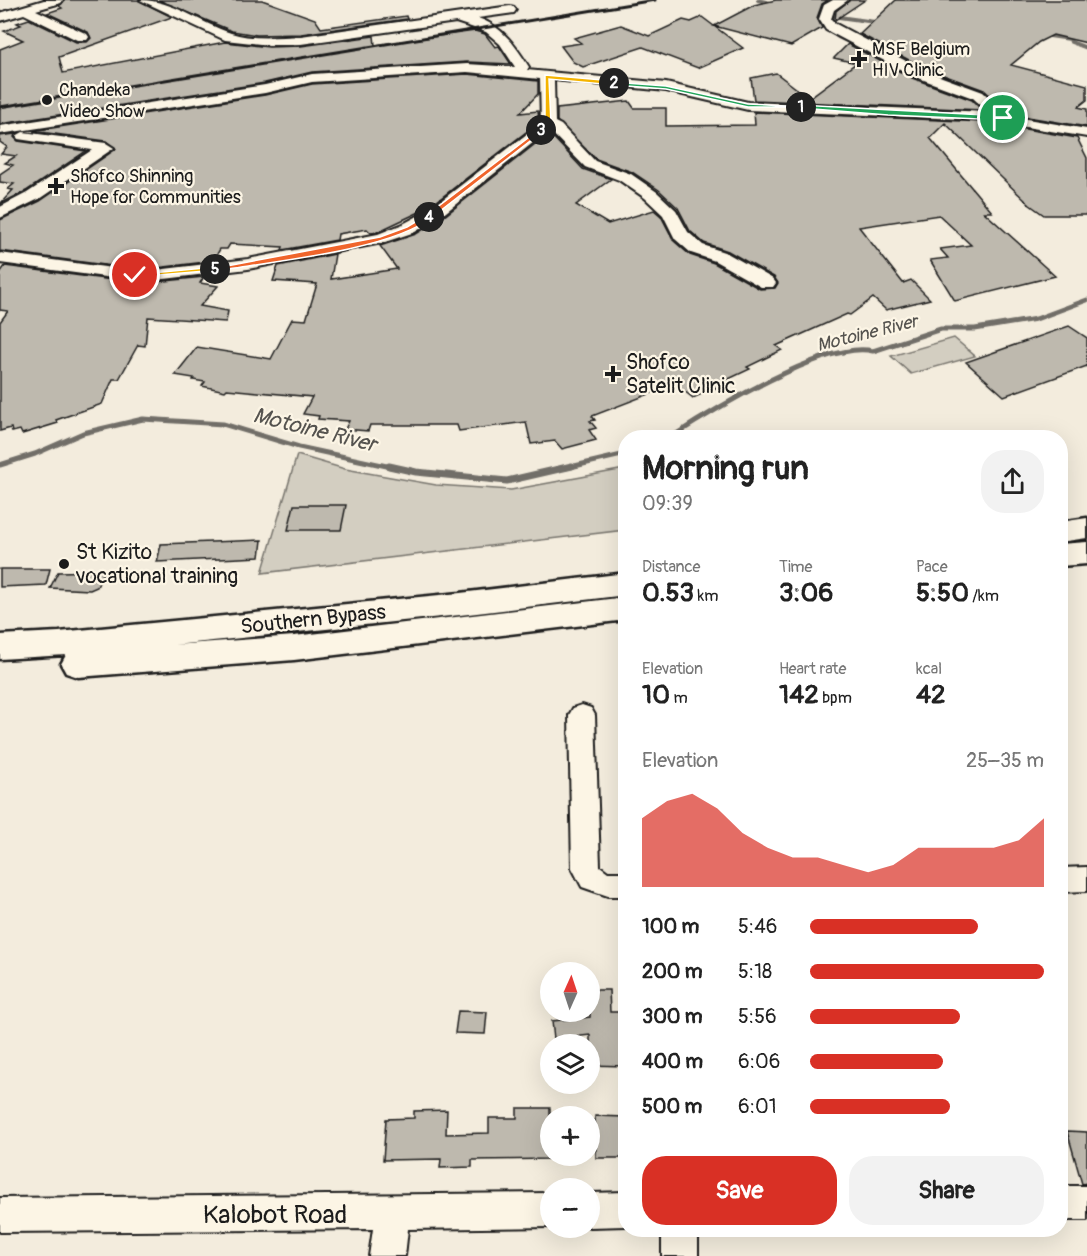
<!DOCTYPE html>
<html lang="en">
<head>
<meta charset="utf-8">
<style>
	:root { --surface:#fff; --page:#f2f2f2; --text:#222; --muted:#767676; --accent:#d93025 }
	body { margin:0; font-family:Pangolin,sans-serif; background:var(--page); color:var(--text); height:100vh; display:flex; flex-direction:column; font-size:22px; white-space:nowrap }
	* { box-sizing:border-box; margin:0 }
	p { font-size:20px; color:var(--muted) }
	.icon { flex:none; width:33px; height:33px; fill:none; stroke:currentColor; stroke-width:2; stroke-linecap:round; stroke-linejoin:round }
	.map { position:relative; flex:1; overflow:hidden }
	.drawer { position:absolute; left:618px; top:430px; width:450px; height:807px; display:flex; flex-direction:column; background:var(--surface); border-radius:24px; box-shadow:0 6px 24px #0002 }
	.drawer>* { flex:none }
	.needle { width:39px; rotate:3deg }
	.fabs { position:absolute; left:540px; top:962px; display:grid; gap:12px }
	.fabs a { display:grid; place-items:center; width:60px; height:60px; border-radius:50%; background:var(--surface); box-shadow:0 6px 24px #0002; font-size:30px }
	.pin { position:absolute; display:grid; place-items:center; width:51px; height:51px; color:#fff; margin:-26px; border:3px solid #fff; border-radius:50%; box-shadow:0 2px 6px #0007 }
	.km { position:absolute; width:30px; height:30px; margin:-15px; border-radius:50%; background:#222; color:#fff; font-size:16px; line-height:30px; text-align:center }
	.round { display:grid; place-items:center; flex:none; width:63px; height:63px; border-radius:24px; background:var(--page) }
	.headline { display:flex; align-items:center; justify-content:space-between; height:102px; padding:0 24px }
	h1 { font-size:33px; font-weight:800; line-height:45px }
	.metrics { display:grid; grid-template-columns:repeat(3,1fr); gap:9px; height:102px; padding:6px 24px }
	.metrics div { display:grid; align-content:center }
	.metrics b { font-size:26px; font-weight:800 }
	.metrics small { font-size:16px; font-weight:400 }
	.metrics p { font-size:16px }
	.chart { height:168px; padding:12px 24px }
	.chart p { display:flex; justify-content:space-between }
	.chart svg { width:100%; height:108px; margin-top:6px; fill:var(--accent); opacity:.7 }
	.cta { display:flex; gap:12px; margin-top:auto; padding:12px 24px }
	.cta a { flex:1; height:69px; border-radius:24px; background:var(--accent); color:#fff; font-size:24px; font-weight:800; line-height:69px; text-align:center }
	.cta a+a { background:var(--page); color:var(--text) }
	ul { padding:0 24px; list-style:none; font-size:20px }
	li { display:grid; grid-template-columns:96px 72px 1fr; align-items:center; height:45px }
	li i { height:15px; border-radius:8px; background:var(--accent) }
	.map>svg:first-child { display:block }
	.green { fill:#d3cec1; stroke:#78756e; stroke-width:1.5 }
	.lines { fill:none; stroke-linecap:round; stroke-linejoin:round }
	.stream-far2 { stroke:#716e68; stroke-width:4 }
	.stream-far1 { stroke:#716e68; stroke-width:5 }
	.stream { stroke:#716e68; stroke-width:7 }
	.building { fill:#beb9ae; stroke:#1c1c1c; stroke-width:1.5 }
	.minor-casing { stroke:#1c1c1c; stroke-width:4 }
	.trunk-casing { stroke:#1c1c1c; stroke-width:5 }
	.minor { fill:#fcf5e5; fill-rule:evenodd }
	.trunk { fill:#fcf5e5; fill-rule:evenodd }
	.rail { stroke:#1c1c1c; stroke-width:3 }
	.split-1 { fill:#22a559; stroke:#fff; stroke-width:1.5 }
	.split-2 { fill:#22a559; stroke:#fff; stroke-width:1.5 }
	.split-3 { fill:#f5b400; stroke:#fff; stroke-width:1.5 }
	.split-4 { fill:#f0652b; stroke:#fff; stroke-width:1.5 }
	.split-5 { fill:#f0652b; stroke:#fff; stroke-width:1.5 }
	.split-6 { fill:#f5b400; stroke:#fff; stroke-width:1.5 }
	.poi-dot { fill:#1c1c1c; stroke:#fcf5e5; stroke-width:2 }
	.labels { text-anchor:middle; stroke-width:4.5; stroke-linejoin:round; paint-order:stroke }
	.far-poi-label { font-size:18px; fill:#1c1c1c; stroke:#fcf5e5; text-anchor:start }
	.far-water-label { font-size:18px; font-style:italic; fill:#55534f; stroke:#fcf5e5 }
	.poi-label { font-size:21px; fill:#1c1c1c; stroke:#fcf5e5; text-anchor:start }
	.street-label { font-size:21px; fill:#1c1c1c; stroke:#fcf5e5 }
	.water-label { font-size:22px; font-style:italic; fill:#55534f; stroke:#fcf5e5 }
	.near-street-label { font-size:26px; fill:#1c1c1c; stroke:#fcf5e5 }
</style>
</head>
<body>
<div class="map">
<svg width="1087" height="1256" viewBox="0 0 1087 1256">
	<rect width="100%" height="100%" fill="#f3ecdd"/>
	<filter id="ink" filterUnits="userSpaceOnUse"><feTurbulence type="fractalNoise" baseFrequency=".0167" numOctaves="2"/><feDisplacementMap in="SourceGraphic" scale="12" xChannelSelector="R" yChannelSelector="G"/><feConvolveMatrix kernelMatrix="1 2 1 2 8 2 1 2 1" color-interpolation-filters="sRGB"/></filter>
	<g filter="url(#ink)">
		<!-- green -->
		<path class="green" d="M 954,338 L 975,356 L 911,374 L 891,356 Z
			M 297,455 L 345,469 L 436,485 L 511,490 L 625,469 L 625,530 L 262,573 Z"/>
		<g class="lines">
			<!-- stream-far2 -->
			<path class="stream-far2" d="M 758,0 L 773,4
				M 810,13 L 882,23
				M 823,15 L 823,26 L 838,37 L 863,49
				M 1043,35 L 1070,39 L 1071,42 L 1087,48"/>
			<!-- stream-far1 -->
			<path class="stream-far1" d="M 670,438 C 710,412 828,339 873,351 L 941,329 L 975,329 L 1036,319 L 1087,300
				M 0,465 L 35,454 L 83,433 L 143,419 L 223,424 L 299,447 L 396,468
				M 566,468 L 626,454"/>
			<!-- stream -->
			<path class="stream" d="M 389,466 L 416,472 L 507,481 L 572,466"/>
		</g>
		<!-- building -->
		<path class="building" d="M 65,0 L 138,0 L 172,17 L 59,57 L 63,73 L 225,42 L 269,47 L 301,46 L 374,36 L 375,45 L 475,31 L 485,34 L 495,47 L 499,46 L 511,64 L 467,62 L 312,72 L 265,83 L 0,124 L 0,49 L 23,40 L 4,31 L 21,25 L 17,23 L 29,19 L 76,42 L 87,42 L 91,38 L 88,32 L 47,13 L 62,8 L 59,6 Z
			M 158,0 L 262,0 L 315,19 L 321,28 L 406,16 L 407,19 L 301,34 L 257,35 L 232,31 Z
			M 776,0 L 828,0 L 822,4 L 817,18 L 822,28 L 791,46 L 714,26 L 754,5 Z
			M 850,0 L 865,0 L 835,20 L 836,11 Z
			M 896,0 L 1087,0 L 1087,43 L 1053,35 L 1039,42 L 1011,65 L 1087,85 L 1087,100 L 1078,107 L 1087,109 L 1087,127 L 1010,114 L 984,90 L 924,68 L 860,34 Z
			M 702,17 L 743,48 L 698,68 L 643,47 L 583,67 L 573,62 L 561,46 L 581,43 L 574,38 L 621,25 L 649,36 L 683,20 L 691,22 Z
			M 848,44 L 912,78 L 972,100 L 982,110 L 754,100 L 751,78 L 776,73 L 809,98 L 856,63 L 834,58 Z
			M 467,74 L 538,81 L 538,94 L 520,113 L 538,111 L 539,122 L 428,208 L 377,232 L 371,233 L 367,229 L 338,234 L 337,240 L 282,250 L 283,247 L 230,244 L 227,249 L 220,249 L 213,261 L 156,268 L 120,267 L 0,251 L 0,220 L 40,201 L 116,149 L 106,141 L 33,131 L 265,95 L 312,84 Z
			M 629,101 L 634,108 L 666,108 L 666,126 L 755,125 L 754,112 L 984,122 L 1077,138 L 1087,158 L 1087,215 L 1044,215 L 1030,205 L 945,123 L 930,138 L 992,212 L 984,212 L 1055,276 L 955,301 L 930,260 L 948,258 L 940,249 L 971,245 L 939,215 L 859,227 L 903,283 L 911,280 L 930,299 L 886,310 L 873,298 L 850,315 L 847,314 L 776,346 L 782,350 L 747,367 L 750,369 L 718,384 L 720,386 L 693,398 L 675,384 L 592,416 L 595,420 L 590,421 L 596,428 L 589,430 L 596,440 L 562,449 L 555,441 L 531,444 L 526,422 L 459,431 L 457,425 L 370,425 L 368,431 L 345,429 L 349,421 L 318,419 L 319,416 L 303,414 L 312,397 L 227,389 L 225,391 L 202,386 L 205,382 L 193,380 L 194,378 L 175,375 L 197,347 L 271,359 L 292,319 L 306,320 L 317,284 L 273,281 L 278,266 L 335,254 L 331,279 L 397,269 L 380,246 L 416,234 L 442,218 L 549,133 L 583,169 L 611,179 L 576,205 L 608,224 L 654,210 L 661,216 L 674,241 L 690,255 L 714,263 L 760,289 L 775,288 L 778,283 L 774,277 L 728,251 L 704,243 L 690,231 L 678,208 L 659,190 L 632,172 L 596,159 L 557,121 L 557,109 Z
			M 15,134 L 14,137 L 18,141 L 86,151 L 26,191 L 0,204 L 13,190 L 8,189 L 14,184 L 0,182 L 0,174 L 13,165 L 5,163 L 16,156 L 1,154 L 7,147 L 0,142 L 0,136 Z
			M 5,266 L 120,281 L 156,282 L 204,277 L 200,283 L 218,286 L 200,306 L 228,311 L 226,322 L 148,317 L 145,346 L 138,345 L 119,379 L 113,379 L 102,404 L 56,420 L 58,423 L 22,434 L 20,430 L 12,432 L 11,428 L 0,431 L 0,322 L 8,311 L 0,310 L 0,273 Z
			M 1069,326 L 1087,338 L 1087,366 L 1004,396 L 966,362 Z
			M 294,505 L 346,505 L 341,530 L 288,530 Z
			M 262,540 L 260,557 L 157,562 L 161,544 Z
			M 0,569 L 50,569 L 46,585 L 0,587 Z
			M 104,571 L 97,587 L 90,590 L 50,588 L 58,572 Z
			M 590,990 L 609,990 L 610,1012 L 623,1012 L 624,1066 L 590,1065 L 590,1035 L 554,1039 L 552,1021 L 590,1017 Z
			M 458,1011 L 487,1012 L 485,1034 L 455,1033 Z
			M 517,1108 L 550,1108 L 550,1159 L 472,1160 L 472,1167 L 440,1168 L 441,1159 L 383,1160 L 386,1119 L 414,1118 L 414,1111 L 447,1110 L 446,1134 L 489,1133 L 489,1118 L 517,1118 Z
			M 595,1116 L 626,1117 L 626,1158 L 596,1158 Z
			M 1067,1131 L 1087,1132 L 1087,1183 L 1082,1184 Z"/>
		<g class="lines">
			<defs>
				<path id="minor" d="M 44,0 L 63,0 L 61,3 L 36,10 L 87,34 L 89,37 L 87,40 L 77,40 L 24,14 L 0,21 L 0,13 Z
					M 140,0 C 173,0 200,23 231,33 C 252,40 279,37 301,36 L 510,6 L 514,7 L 516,10 L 514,13 L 478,18 C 503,27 515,45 529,67 L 527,70 L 666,83 L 748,102 L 988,112 L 973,98 L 913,76 L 826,30 L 819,19 L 824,5 L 833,0 L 848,0 L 834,10 L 831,19 L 836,24 L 923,70 L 983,92 L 1009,116 L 1087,129 L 1087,137 L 984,120 L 748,110 L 666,91 L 554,80 L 555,122 L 561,125 L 595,161 L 631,174 L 657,192 L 676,210 L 688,232 L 703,245 L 727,253 L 773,279 L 776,283 L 773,287 L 761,287 L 715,261 L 691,253 L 675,239 L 663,215 L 645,198 L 619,180 L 585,167 L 549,130 L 441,216 L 415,232 L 382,243 L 248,269 L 156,280 L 120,279 L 0,263 L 0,253 L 120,269 L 156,270 L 248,259 L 378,234 L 403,224 L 429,210 L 541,123 L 540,79 L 467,72 L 312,82 L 265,93 L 0,134 L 0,126 L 265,85 L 312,74 L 467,64 L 515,67 L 500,44 L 486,32 L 456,22 L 301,44 L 269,45 L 225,40 Z
					M 23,132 L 106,143 L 114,148 L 39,199 L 0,218 L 0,207 L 27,193 L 92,150 L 18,139 L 16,136 Z
					M 582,705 L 591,708 L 595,715 L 600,866 L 608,872 L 626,872 L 626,896 L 608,896 L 582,887 L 572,868 L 569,715 L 573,708 Z
					M 1087,867 L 1087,891 L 1060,892 L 1060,868 Z
					M 1060,1186 L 1087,1186 L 1087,1220 L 1060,1220 Z
					M 626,1192 L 626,1226 L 590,1227 L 589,1227 L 590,1193 Z
					M 550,1193 L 551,1227 L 408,1229 L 405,1256 L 369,1256 L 373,1229 L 0,1232 L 0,1198 Z
					M 662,1230 L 698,1230 L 698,1256 L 662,1256 Z"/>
				<path id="trunk" d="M 1087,518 L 1087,538 L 1060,542 L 1060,522 Z
					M 1087,542 L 1087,564 L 1060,566 L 1060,544 Z
					M 626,573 L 626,595 L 460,615 L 174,645 L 294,636 L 626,597 L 626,620 L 294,660 L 78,677 L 66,673 L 61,664 L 66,655 L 0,659 L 0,635 L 59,632 L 460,593 Z"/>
			</defs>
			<!-- minor casing -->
			<use href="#minor" class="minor-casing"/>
			<!-- trunk casing -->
			<use href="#trunk" class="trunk-casing"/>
			<!-- minor -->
			<use href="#minor" class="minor"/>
			<!-- trunk -->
			<use href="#trunk" class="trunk"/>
			<!-- rail -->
			<path class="rail" d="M 0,107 L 655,0"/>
		</g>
	</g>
	<!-- split-1 -->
	<path class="split-1" d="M 799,105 L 1003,116 L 1006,118 L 1003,120 L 888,115 L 801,108 Z"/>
	<!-- split-2 -->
	<path class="split-2" d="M 612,82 L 666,86 L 748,104 L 804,107 L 748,107 L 666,89 L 614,85 Z"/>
	<!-- split-3 -->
	<path class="split-3" d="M 545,75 L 614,81 L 617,83 L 614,85 L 549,79 L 551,124 L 541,132 L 538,130 L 545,124 Z"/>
	<!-- split-4 -->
	<path class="split-4" d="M 541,128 L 543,131 L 431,218 L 427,218 L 427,215 Z"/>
	<!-- split-5 -->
	<path class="split-5" d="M 427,215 L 432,217 C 392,250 269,262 215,271 L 211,269 L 380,237 L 407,227 Z"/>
	<!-- split-6 -->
	<path class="split-6" d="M 215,267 L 217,270 L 135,277 L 131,275 Z"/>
	<!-- markers -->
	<g class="poi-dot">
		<path d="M856 50h6v6h6v6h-6v6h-6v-6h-6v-6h6z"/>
		<circle cx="47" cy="100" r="6"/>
		<path d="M53 177h6v6h6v6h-6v6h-6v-6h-6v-6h6z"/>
		<path d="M610 365h6v6h6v6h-6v6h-6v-6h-6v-6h6z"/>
		<circle cx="64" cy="564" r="6"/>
	</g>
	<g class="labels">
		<!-- far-poi labels -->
		<g class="far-poi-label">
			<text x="872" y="55">MSF Belgium<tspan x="872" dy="21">HIV Clinic</tspan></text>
			<text x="59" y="96">Chandeka<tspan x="59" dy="21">Video Show</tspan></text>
			<text x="70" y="182">Shofco Shinning<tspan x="70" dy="21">Hope for Communities</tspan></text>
		</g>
		<!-- far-water labels -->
		<g class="far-water-label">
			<text transform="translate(867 333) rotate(-14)" y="6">Motoine River</text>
		</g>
		<!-- poi labels -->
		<g class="poi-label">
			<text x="626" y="369">Shofco<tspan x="626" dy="24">Satelit Clinic</tspan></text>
			<text x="76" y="559">St Kizito<tspan x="76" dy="24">vocational training</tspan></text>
		</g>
		<!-- street labels -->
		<g class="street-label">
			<text transform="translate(313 619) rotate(-6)" y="7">Southern Bypass</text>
		</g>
		<!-- water labels -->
		<g class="water-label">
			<text transform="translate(315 429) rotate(14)" y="8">Motoine River</text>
		</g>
		<!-- near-street labels -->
		<g class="near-street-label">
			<text x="275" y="1223">Kalobot Road</text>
		</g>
	</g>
</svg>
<div class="fabs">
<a><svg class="needle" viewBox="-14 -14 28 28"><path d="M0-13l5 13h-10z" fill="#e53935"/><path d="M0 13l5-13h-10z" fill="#767676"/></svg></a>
<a><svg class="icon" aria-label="layers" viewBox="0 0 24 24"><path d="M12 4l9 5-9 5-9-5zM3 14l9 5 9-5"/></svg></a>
<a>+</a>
<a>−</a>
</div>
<div class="pin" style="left:1003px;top:118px;background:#1e9e55"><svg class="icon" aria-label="arrive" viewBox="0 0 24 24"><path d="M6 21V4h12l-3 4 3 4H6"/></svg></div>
<div class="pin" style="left:135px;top:275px;background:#d93025"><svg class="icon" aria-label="check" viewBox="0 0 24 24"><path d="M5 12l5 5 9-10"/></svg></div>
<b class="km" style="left:801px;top:107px">1</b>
<b class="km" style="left:614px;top:83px">2</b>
<b class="km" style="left:541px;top:130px">3</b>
<b class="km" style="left:429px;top:217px">4</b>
<b class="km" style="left:215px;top:269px">5</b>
<section class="drawer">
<div class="headline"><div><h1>Morning run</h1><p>09:39</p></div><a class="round"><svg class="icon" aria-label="share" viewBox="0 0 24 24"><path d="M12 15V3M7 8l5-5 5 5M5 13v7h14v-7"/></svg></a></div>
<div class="metrics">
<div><p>Distance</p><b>0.53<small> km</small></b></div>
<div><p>Time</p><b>3:06</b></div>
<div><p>Pace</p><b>5:50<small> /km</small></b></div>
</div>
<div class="metrics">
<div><p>Elevation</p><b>10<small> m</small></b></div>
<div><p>Heart rate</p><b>142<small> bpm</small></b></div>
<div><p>kcal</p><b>42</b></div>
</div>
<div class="chart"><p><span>Elevation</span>25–35 m</p>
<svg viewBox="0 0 160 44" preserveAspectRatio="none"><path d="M0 44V16L10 9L20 6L30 12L40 22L50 28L60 32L70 32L80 35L90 38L100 35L110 28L120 28L130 28L140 28L150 25L160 16V44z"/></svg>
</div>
<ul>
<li><b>100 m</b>5:46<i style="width:72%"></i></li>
<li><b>200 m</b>5:18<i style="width:100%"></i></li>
<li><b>300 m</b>5:56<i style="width:64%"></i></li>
<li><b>400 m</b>6:06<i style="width:57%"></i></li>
<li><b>500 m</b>6:01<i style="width:60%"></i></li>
</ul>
<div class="cta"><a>Save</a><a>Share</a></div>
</section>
</div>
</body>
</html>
